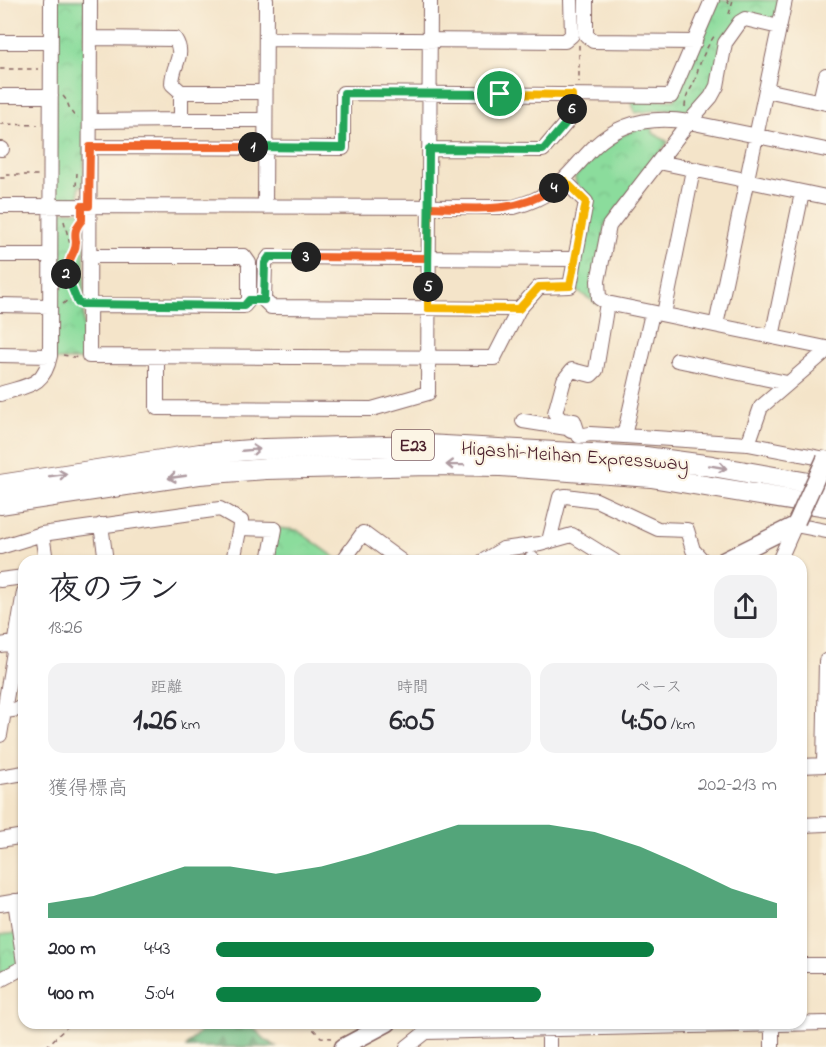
<!DOCTYPE html>
<html lang="ja">
<head>
<meta charset="utf-8">
<style>
	:root { --surface:#fff; --page:#f2f2f3; --text:#2b2b33; --muted:#7c7c81; --accent:#0b8043 }
	body { margin:0; font-family:"Indie Flower","Klee One",sans-serif; background:var(--page); color:var(--text); height:100vh; display:flex; flex-direction:column; font-size:22px; white-space:nowrap }
	* { box-sizing:border-box; margin:0 }
	p { font-size:20px; color:var(--muted) }
	.icon { flex:none; width:33px; height:33px; fill:none; stroke:currentColor; stroke-width:2; stroke-linecap:round; stroke-linejoin:round }
	.map { position:relative; flex:1; overflow:hidden }
	.details { position:absolute; left:18px; top:555px; width:789px; height:474px; display:flex; flex-direction:column; background:var(--surface); border-radius:18px; box-shadow:0 2px 4px #0004 }
	.details>* { flex:none }
	.pin { position:absolute; display:grid; place-items:center; width:51px; height:51px; color:#fff; margin:-26px; border:3px solid #fff; border-radius:50%; box-shadow:0 2px 6px #0007 }
	.km { position:absolute; width:30px; height:30px; margin:-15px; border-radius:50%; background:#222; color:#fff; font-size:16px; line-height:30px; text-align:center }
	.round { display:grid; place-items:center; flex:none; width:63px; height:63px; border-radius:18px; background:var(--page) }
	.head { display:flex; align-items:center; justify-content:space-between; height:102px; padding:0 30px }
	h1 { font-size:33px; font-weight:700; line-height:45px }
	.metrics { display:grid; grid-template-columns:repeat(3,1fr); gap:9px; height:102px; padding:6px 30px }
	.metrics div { display:grid; align-content:center; border-radius:15px; background:var(--page); text-align:center }
	.metrics b { font-size:30px; font-weight:700 }
	.metrics small { font-size:16px; font-weight:400 }
	.metrics p { font-size:16px }
	.chart { height:168px; padding:12px 30px }
	.chart p { display:flex; justify-content:space-between }
	.chart svg { width:100%; height:108px; margin-top:6px; fill:var(--accent); opacity:.7 }
	ul { padding:0 30px; list-style:none; font-size:20px }
	li { display:grid; grid-template-columns:96px 72px 1fr; align-items:center; height:45px }
	li i { height:15px; border-radius:8px; background:var(--accent) }
	.map>svg:first-child { display:block }
	.forest { fill:url(#forest-firs); stroke:#5d6e58; stroke-width:1.5 }
	.park { fill:url(#park-crowns); stroke:#6a7e64; stroke-width:1.5 }
	.lines { fill:none; stroke-linecap:round; stroke-linejoin:round }
	.minor-casing { stroke:#866462; stroke-width:16 }
	.major-casing { stroke:#866462; stroke-width:19 }
	.highway-casing { stroke:#866462; stroke-width:22 }
	.path { stroke:#866462; stroke-width:1.5; stroke-dasharray:4.5 4.5; stroke-linecap:butt }
	.minor { stroke:#fff; stroke-width:14 }
	.major { stroke:#fff; stroke-width:16 }
	.highway { stroke:#fff; stroke-width:20 }
	.major-bridge-casing { stroke:#866462; stroke-width:19; stroke-linecap:butt }
	.major-bridge { stroke:#fff; stroke-width:16 }
	.oneway { stroke:#ae9aa0 }
	.split-1-casing { stroke:#fff; stroke-width:12 }
	.split-2-casing { stroke:#fff; stroke-width:12 }
	.split-3-casing { stroke:#fff; stroke-width:12 }
	.split-4-casing { stroke:#fff; stroke-width:12 }
	.split-5-casing { stroke:#fff; stroke-width:12 }
	.split-6-casing { stroke:#fff; stroke-width:12 }
	.split-7-casing { stroke:#fff; stroke-width:12 }
	.split-1 { stroke:#22a559; stroke-width:8 }
	.split-2 { stroke:#f0652b; stroke-width:8 }
	.split-3 { stroke:#22a559; stroke-width:8 }
	.split-4 { stroke:#f0652b; stroke-width:8 }
	.split-5 { stroke:#f5b400; stroke-width:8 }
	.split-6 { stroke:#22a559; stroke-width:8 }
	.split-7 { stroke:#f5b400; stroke-width:8 }
	.labels { text-anchor:middle; stroke-width:4.5; stroke-linejoin:round; paint-order:stroke }
	.shield { fill:#fcf5e5; stroke:#7f5f63; stroke-width:1.5 }
	.shield-label { font-size:18px; font-weight:bold; fill:#4a1f2b }
	.street-label { font-size:20px; fill:#4a1f2b; stroke:#fcf5e5 }
</style>
</head>
<body>
<div class="map">
<svg width="826" height="1047" viewBox="0 0 826 1047">
	<defs>
		<pattern id="forest-firs" width="22" height="20" patternUnits="userSpaceOnUse" patternTransform="scale(1.5)"><rect width="22" height="20" fill="#70bc84"/><path d="M5 1l3.5 6h-7zM16 11l3.5 6h-7z" fill="#5e986c"/></pattern>
		<pattern id="park-crowns" width="20" height="18" patternUnits="userSpaceOnUse" patternTransform="scale(1.5)"><rect width="20" height="18" fill="#8bdc9c"/><path d="M2 6a3 3 0 1 1 6 0M12 15a3 3 0 1 1 6 0" fill="none" stroke="#79bc87"/></pattern>
	</defs>
	<rect width="100%" height="100%" fill="#fcf5e5"/>
	<filter id="ink" filterUnits="userSpaceOnUse"><feTurbulence type="fractalNoise" baseFrequency=".0167" numOctaves="2"/><feDisplacementMap in="SourceGraphic" scale="12" xChannelSelector="R" yChannelSelector="G"/><feConvolveMatrix kernelMatrix="1 2 1 2 8 2 1 2 1" color-interpolation-filters="sRGB"/></filter>
	<filter id="wash" filterUnits="userSpaceOnUse"><feTurbulence type="fractalNoise" baseFrequency=".008" numOctaves="4" result="noise"/><feDisplacementMap in="SourceGraphic" scale="24" xChannelSelector="R" yChannelSelector="G"/><feGaussianBlur stdDeviation="1.35" result="paint"/><feColorMatrix in="noise" values="0 0 0 0 0 0 0 0 0 0 0 0 0 0 0 0 0 1.4 0 .05"/><feComposite in="paint" operator="in"/></filter>
	<g filter="url(#wash)">
		<rect width="100%" height="100%" fill="#f4e4c9"/>
		<!-- forest -->
		<path class="forest" d="M 213,1023 L 248,1023 L 266,1040 L 277,1047 L 186,1047 L 195,1036 Z"/>
		<!-- park -->
		<path class="park" d="M 55,0 L 85,0 L 84,186 L 79,186 L 79,200 L 59,199 L 54,194 Z
			M 718,0 L 780,0 L 776,18 L 772,20 L 744,14 L 713,85 L 691,111 L 667,109 L 635,113 L 631,100 L 675,100 Z
			M 652,125 L 653,133 L 668,142 L 605,225 L 599,305 L 572,288 L 591,201 L 576,186 L 575,177 C 599,150 616,133 652,125 Z
			M 58,211 L 85,211 L 83,360 L 54,360 L 55,215 Z
			M 277,528 L 297,530 L 336,558 L 337,561 L 270,561 Z
			M 17,933 L 23,963 L 0,975 L 0,935 Z"/>
	</g>
	<g filter="url(#ink)">
		<g class="lines">
			<defs>
				<path id="minor" d="M 90,0 L 89,356 L 494,358 L 519,309 L 539,287 L 570,286 L 586,202 L 565,181
					M 586,0 L 586,35 L 593,41 L 695,42
					M 779,27 L 745,19 L 740,22 L 725,43 L 717,86 L 711,97 L 689,122 L 609,226 L 598,281 L 599,298 L 607,303 L 826,348
					M 90,38 L 175,39 C 186,56 172,64 172,84 L 181,92 L 265,92
					M 266,39 L 565,41 L 572,35 L 571,0
					M 0,42 L 51,42
					M 766,90 L 826,103
					M 181,92 L 181,120 L 265,120
					M 0,96 L 51,96
					M 820,101 L 826,75
					M 90,121 L 181,120
					M 90,147 L 343,148 L 343,93 L 671,96 L 712,0
					M 0,149 L 2,149
					M 429,149 L 543,150 L 572,116 L 572,95
					M 659,162 L 826,197
					M 0,206 L 514,207 C 557,196 565,176 594,147 C 621,121 654,116 689,122 L 826,150
					M 265,207 L 266,0
					M 0,255 L 49,255
					M 607,303 L 596,370 L 591,375 L 572,370 L 564,380 L 555,413 L 561,420 L 574,421 L 579,436 L 590,434 L 624,436
					M 0,305 L 49,306
					M 89,305 L 244,306 L 249,300 L 249,263 L 244,256 L 89,256
					M 519,309 L 271,307 L 264,300 L 265,263 L 269,257 L 574,259
					M 652,313 L 624,436 L 748,444 L 826,459
					M 664,314 L 693,170
					M 716,325 L 785,0
					M 772,337 L 802,193
					M 0,355 L 50,356
					M 157,356 L 157,408 L 372,409 L 428,393 L 430,0
					M 677,360 L 787,383
					M 0,394 C 27,385 44,387 50,356 L 51,0
					M 523,421 L 567,428 L 571,431
					M 748,444 L 761,407 L 826,351
					M 101,525 L 106,561
					M 240,528 L 275,529 L 269,561
					M 42,534 L 46,561
					M 549,541 L 560,497 L 566,496 L 596,500 L 658,529 L 687,530 L 693,550 L 703,561
					M 0,547 L 42,534 L 220,509 L 241,521 L 233,561
					M 343,561 L 363,533 L 401,561
					M 483,561 L 503,549 L 540,544 L 572,535 L 614,561
					M 529,561 L 532,559 L 534,561
					M 779,561 L 795,525 L 826,531
					M 0,580 L 24,577
					M 0,645 L 22,642
					M 0,712 L 24,708
					M 0,735 L 24,592
					M 824,765 L 826,661
					M 801,766 L 826,765
					M 0,777 L 24,773
					M 801,825 L 826,824
					M 0,840 L 24,836
					M 15,901 L 24,963
					M 0,904 L 24,900
					M 801,965 L 826,965
					M 0,980 L 24,967
					M 549,1023 L 549,1047
					M 772,1023 L 772,1047
					M 407,1047 L 426,1032 L 826,1023"/>
				<path id="major" d="M 723,561 L 795,525 L 797,521
					M 343,1047 L 388,1023"/>
				<path id="highway" d="M 0,485 L 200,454 L 264,449 L 427,445 L 645,457 L 712,466 L 826,486
					M 0,504 L 199,474 L 266,469 L 429,465 L 501,466 L 651,477 L 826,506"/>
			</defs>
			<!-- minor casing -->
			<use href="#minor" class="minor-casing"/>
			<!-- major casing -->
			<use href="#major" class="major-casing"/>
			<!-- highway casing -->
			<use href="#highway" class="highway-casing"/>
			<!-- path -->
			<path class="path" d="M 727,0 L 730,6
				M 729,14 L 733,0
				M 579,45 L 579,82
				M 0,69 L 38,69
				M 63,96 C 70,103 68,113 78,118
				M 685,107 C 686,92 691,91 695,80 C 699,64 705,49 715,35
				M 0,124 L 38,125
				M 0,178 L 5,178 L 5,175 L 38,175
				M 76,186 L 77,173
				M 64,221 L 72,252 L 66,276 L 76,299
				M 64,260 L 75,250 L 75,231 L 77,226
				M 63,304 L 69,299 L 76,302
				M 63,355 L 79,358
				M 307,1023 L 321,1037 L 332,1038
				M 46,1047 L 71,1023"/>
			<!-- minor -->
			<use href="#minor" class="minor"/>
			<!-- major -->
			<use href="#major" class="major"/>
			<!-- highway -->
			<use href="#highway" class="highway"/>
			<defs>
				<path id="major-bridge" d="M 797,521 L 825,459"/>
			</defs>
			<!-- major-bridge casing -->
			<use href="#major-bridge" class="major-bridge-casing"/>
			<!-- major-bridge -->
			<use href="#major-bridge" class="major-bridge"/>
		</g>
		<!-- one-way arrows -->
		<defs><path id="oneway-shaft" d="M-6 0H5M1.5-3L5.5 0L1.5 3" fill="none" stroke-width="1.6" stroke-linecap="round" stroke-linejoin="round" transform="scale(1.5)"/></defs>
		<g class="oneway">
			<use href="#oneway-shaft" transform="translate(251 450) rotate(-5)"/>
			<use href="#oneway-shaft" transform="translate(455 465) rotate(-179)"/>
			<use href="#oneway-shaft" transform="translate(718 467) rotate(10)"/>
			<use href="#oneway-shaft" transform="translate(58 475) rotate(-8)"/>
			<use href="#oneway-shaft" transform="translate(177 477) rotate(172)"/>
		</g>
	</g>
	<g class="lines" filter="url(#ink)">
		<defs>
			<path id="split-1" d="M 253,147 L 343,148 L 344,93 L 500,94"/>
			<path id="split-2" d="M 66,274 C 67,265 70,259 74,251 C 80,239 69,235 82,220 L 82,206 L 89,206 L 90,147 L 253,147"/>
			<path id="split-3" d="M 66,274 L 78,303 L 81,304 L 244,306 L 249,300 L 264,300 L 265,263 L 269,257 L 306,257"/>
			<path id="split-4" d="M 306,257 L 428,258 L 429,207 C 474,208 515,215 554,188"/>
			<path id="split-5" d="M 428,287 L 428,308 L 519,309 L 539,287 L 570,286 L 586,202 L 565,181 L 554,188"/>
			<path id="split-6" d="M 428,287 L 429,149 L 543,150 L 572,116 L 572,109"/>
			<path id="split-7" d="M 500,94 L 572,95 L 572,109"/>
		</defs>
		<!-- split-1 casing -->
		<use href="#split-1" class="split-1-casing"/>
		<!-- split-2 casing -->
		<use href="#split-2" class="split-2-casing"/>
		<!-- split-3 casing -->
		<use href="#split-3" class="split-3-casing"/>
		<!-- split-4 casing -->
		<use href="#split-4" class="split-4-casing"/>
		<!-- split-5 casing -->
		<use href="#split-5" class="split-5-casing"/>
		<!-- split-6 casing -->
		<use href="#split-6" class="split-6-casing"/>
		<!-- split-7 casing -->
		<use href="#split-7" class="split-7-casing"/>
		<!-- split-1 -->
		<use href="#split-1" class="split-1"/>
		<!-- split-2 -->
		<use href="#split-2" class="split-2"/>
		<!-- split-3 -->
		<use href="#split-3" class="split-3"/>
		<!-- split-4 -->
		<use href="#split-4" class="split-4"/>
		<!-- split-5 -->
		<use href="#split-5" class="split-5"/>
		<!-- split-6 -->
		<use href="#split-6" class="split-6"/>
		<!-- split-7 -->
		<use href="#split-7" class="split-7"/>
	</g>
	<g class="labels">
		<!-- shield labels -->
		<rect class="shield" x="392" y="430" width="42" height="30" rx="4.5"/>
		<g class="shield-label">
			<text x="413" y="451">E23</text>
		</g>
		<!-- street labels -->
		<g class="street-label">
			<text transform="translate(575 455) rotate(4)" y="7">Higashi-Meihan Expressway</text>
		</g>
	</g>
</svg>
<div class="pin" style="left:500px;top:94px;background:#1e9e55"><svg class="icon" aria-label="arrive" viewBox="0 0 24 24"><path d="M6 21V4h12l-3 4 3 4H6"/></svg></div>
<b class="km" style="left:253px;top:147px">1</b>
<b class="km" style="left:66px;top:274px">2</b>
<b class="km" style="left:306px;top:257px">3</b>
<b class="km" style="left:554px;top:188px">4</b>
<b class="km" style="left:428px;top:287px">5</b>
<b class="km" style="left:572px;top:109px">6</b>
<section class="details">
<div class="head"><div><h1>夜のラン</h1><p>18:26</p></div><a class="round"><svg class="icon" aria-label="share" viewBox="0 0 24 24"><path d="M12 15V3M7 8l5-5 5 5M5 13v7h14v-7"/></svg></a></div>
<div class="metrics">
<div><p>距離</p><b>1.26<small> km</small></b></div>
<div><p>時間</p><b>6:05</b></div>
<div><p>ペース</p><b>4:50<small> /km</small></b></div>
</div>
<div class="chart"><p><span>獲得標高</span>202–213 m</p>
<svg viewBox="0 0 160 44" preserveAspectRatio="none"><path d="M0 44V38L10 35L20 29L30 23L40 23L50 26L60 23L70 18L80 12L90 6L100 6L110 6L120 9L130 15L140 23L150 32L160 38V44z"/></svg>
</div>
<ul>
<li><b>200 m</b>4:43<i style="width:78%"></i></li>
<li><b>400 m</b>5:04<i style="width:58%"></i></li>
</ul>
</section>
</div>
</body>
</html>
